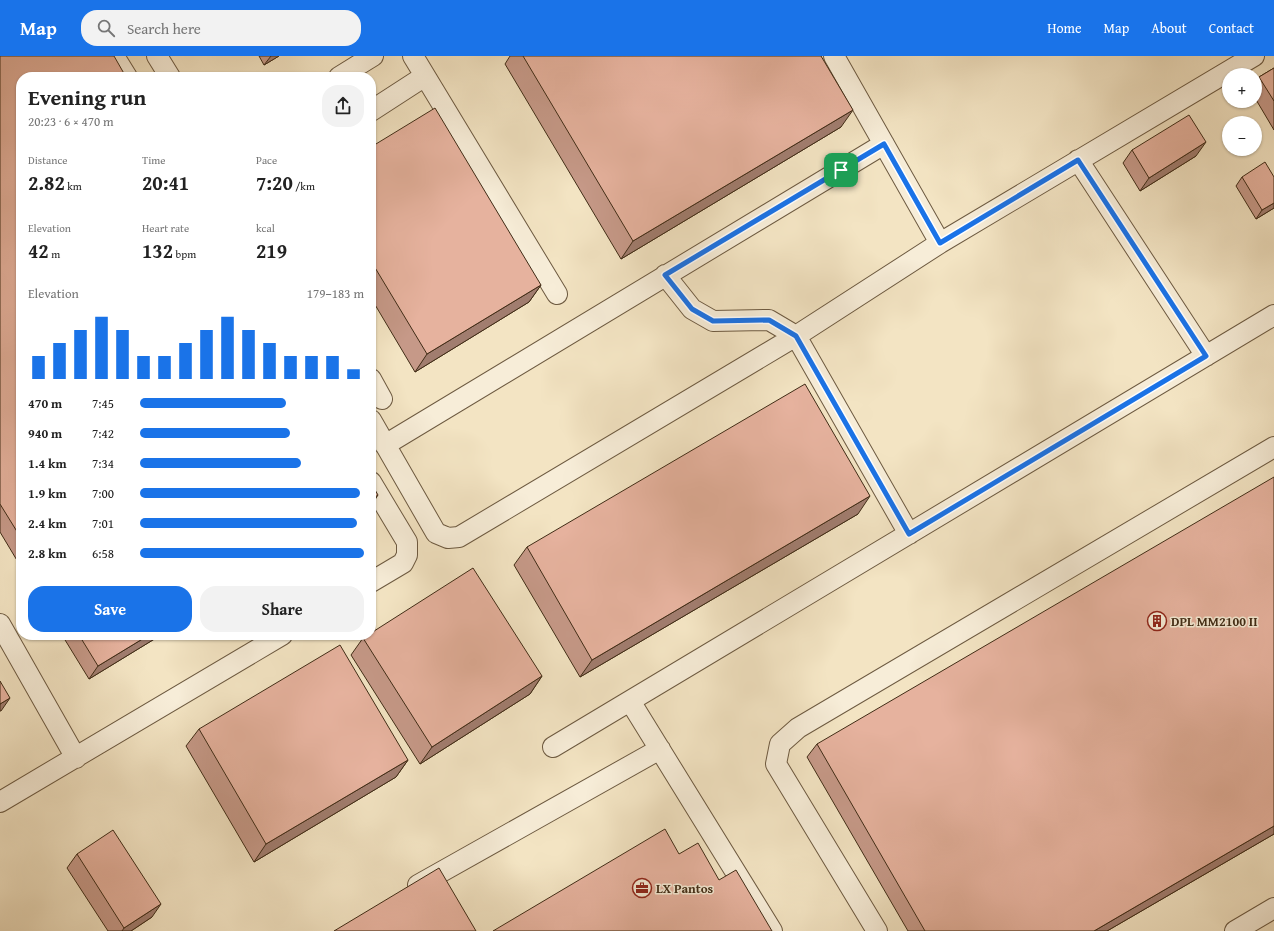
<!DOCTYPE html>
<html lang="en">
<head>
<meta charset="utf-8">
<style>
	:root { --surface:#fff; --page:#f2f2f2; --text:#222; --muted:#767676; --accent:#1a73e8 }
	body { margin:0; font-family:"Gentium Book Plus",serif; background:var(--page); color:var(--text); height:100vh; display:flex; flex-direction:column; font-size:15px; white-space:nowrap }
	* { box-sizing:border-box; margin:0 }
	p { font-size:13px; color:var(--muted) }
	.icon { flex:none; width:22px; height:22px; fill:none; stroke:currentColor; stroke-width:2; stroke-linecap:round; stroke-linejoin:round }
	.map { position:relative; flex:1; overflow:hidden }
	.panel { position:absolute; left:16px; top:16px; width:360px; height:568px; display:flex; flex-direction:column; background:var(--surface); border-radius:16px; box-shadow:0 1px 3px #0004 }
	.panel>* { flex:none }
	.controls { position:absolute; left:1222px; top:12px; display:grid; gap:8px }
	.controls a { display:grid; place-items:center; width:40px; height:40px; border-radius:50%; background:var(--surface); box-shadow:0 1px 3px #0004; font-size:20px }
	.pin { position:absolute; display:grid; place-items:center; width:34px; height:34px; color:#fff; margin:-17px; border-radius:8px; box-shadow:0 2px 6px #0006 }
	.round { display:grid; place-items:center; flex:none; width:42px; height:42px; border-radius:16px; background:var(--page) }
	.headline { display:flex; align-items:center; justify-content:space-between; height:68px; padding:0 12px }
	h1 { font-size:22px; font-weight:800; line-height:30px }
	.figures { display:grid; grid-template-columns:repeat(3,1fr); gap:6px; height:68px; padding:4px 12px }
	.figures div { display:grid; align-content:center }
	.figures b { font-size:20px; font-weight:800 }
	.figures small { font-size:11px; font-weight:400 }
	.figures p { font-size:11px }
	.chart { height:112px; padding:8px 12px }
	.chart p { display:flex; justify-content:space-between }
	.chart svg { width:100%; height:72px; margin-top:4px; stroke:var(--accent); stroke-width:6 }
	.button { display:flex; gap:8px; margin-top:auto; padding:8px 12px }
	.button a { flex:1; height:46px; border-radius:16px; background:var(--accent); color:#fff; font-size:16px; font-weight:800; line-height:46px; text-align:center }
	.button a+a { background:var(--page); color:var(--text) }
	ul { padding:0 12px; list-style:none; font-size:13px }
	li { display:grid; grid-template-columns:64px 48px 1fr; align-items:center; height:30px }
	li i { height:10px; border-radius:5px; background:var(--accent) }
	header { display:flex; align-items:center; gap:24px; box-sizing:border-box; height:56px; padding:0 20px; background:var(--accent); color:#fff }
	header strong { font-size:19px }
	nav { display:flex; gap:22px; margin-inline-start:auto; font-size:14px }
	.search { width:280px; height:36px; background:var(--page); display:flex; align-items:center; gap:10px; box-sizing:border-box; padding:0 14px; border-radius:16px; color:var(--muted); font-size:15px }
	.map>svg:first-child { display:block }
	.lines { fill:none; stroke-linecap:round; stroke-linejoin:round }
	.minor-casing { stroke:#6d5a41; stroke-width:22 }
	.minor { stroke:#f7edd8; stroke-width:20 }
	.wall { fill:#c69988; stroke:#402c16 }
	.shaded-wall { fill:#a17d6f; stroke:#402c16 }
	.building { fill:#e6b29e; stroke:#402c16 }
	.route-casing { stroke:#fff; stroke-width:8 }
	.route { stroke:#1a73e8; stroke-width:5 }
	.labels { text-anchor:middle; stroke-width:3; stroke-linejoin:round; paint-order:stroke }
	.poi-label { font-size:13px; font-weight:bold; fill:#402c16; stroke:#f7edd8; text-anchor:start }
</style>
</head>
<body>
<header>
<strong>Map</strong>
<div class="search"><svg class="icon" aria-label="search" viewBox="0 0 24 24"><circle cx="10" cy="10" r="6"/><path d="M15 15l6 6"/></svg>Search here</div>
<nav><a>Home</a><a>Map</a><a>About</a><a>Contact</a></nav>
</header>
<div class="map">
<svg width="1274" height="875" viewBox="0 0 1274 875">
	<rect width="100%" height="100%" fill="#f3e4c3"/>
	<filter id="stains"><feTurbulence type="fractalNoise" baseFrequency=".005" numOctaves="4"/><feColorMatrix values="0 0 0 0 .2 0 0 0 0 .09 0 0 0 0 .02 0 0 0 .5 -.17"/></filter>
	<radialGradient id="worn" r=".72"><stop offset=".6" stop-color="#630" stop-opacity="0"/><stop offset="1" stop-color="#630" stop-opacity=".3"/></radialGradient>
	<g class="lines">
		<defs>
			<path id="minor" d="M 114,0 L 127,21
				M 157,0 L 170,21
				M 413,0 L 557,238
				M 834,0 L 940,187
				M 339,21 L 373,0
				M 371,55 L 425,20
				M 1078,104 L 1206,300
				M 665,219 L 692,253 L 713,265 L 769,264 L 796,280 L 909,478
				M 371,323 L 382,343
				M 371,364 L 436,477 L 448,482 L 459,481 L 796,280 L 940,187 L 1254,0
				M 385,389 L 884,88
				M 371,426 L 407,486 L 407,499 L 403,507 L 371,526
				M 0,568 L 76,702
				M 630,645 L 772,875
				M 553,691 L 1274,259
				M 0,746 L 282,579
				M 418,829 L 660,693
				M 877,875 L 776,708 L 780,688 L 798,672 L 1274,391
				M 1235,875 L 1274,852"/>
		</defs>
		<!-- minor casing -->
		<use href="#minor" class="minor-casing"/>
		<!-- minor -->
		<use href="#minor" class="minor"/>
	</g>
	<!-- wall -->
	<path class="wall" d="M 0,0 L 21,21 L 21,511 L 0,476 Z
		M 259,0 L 279,0 L 264,9 Z
		M 510,0 L 821,0 L 841,71 L 621,203 L 505,8 Z
		M 1274,12 L 1274,74 L 1255,42 L 1255,27 L 1259,21 Z
		M 371,91 L 541,229 L 529,246 L 415,316 L 371,242 Z
		M 1132,94 L 1196,100 L 1140,135 L 1123,107 Z
		M 1242,121 L 1274,152 L 1256,163 L 1236,130 Z
		M 858,458 L 580,621 L 514,509 L 527,491 Z
		M 62,579 L 161,579 L 89,623 Z
		M 363,582 L 542,620 L 530,638 L 420,708 L 351,599 Z
		M 199,673 L 408,704 L 396,721 L 254,806 L 186,690 Z
		M 817,688 L 1274,778 L 1107,875 L 908,875 L 807,701 Z
		M 77,798 L 152,861 L 131,875 L 108,875 L 67,812 Z"/>
	<!-- shaded-wall -->
	<path class="shaded-wall" d="M 271,0 L 279,0 L 264,9 Z
		M 853,54 L 841,71 L 621,203 L 633,185 Z
		M 1206,86 L 1196,100 L 1140,135 L 1149,122 Z
		M 1274,147 L 1274,152 L 1256,163 L 1262,154 Z
		M 541,229 L 529,246 L 415,316 L 427,298 Z
		M 378,439 L 371,450 L 371,444 Z
		M 870,440 L 858,458 L 580,621 L 592,604 Z
		M 149,579 L 161,579 L 89,623 L 98,610 Z
		M 542,620 L 530,638 L 420,708 L 432,691 Z
		M 10,642 L 1,655 L 0,655 L 0,648 Z
		M 408,704 L 396,721 L 254,806 L 266,788 Z
		M 1274,770 L 1274,778 L 1107,875 L 1094,875 Z
		M 161,848 L 152,861 L 131,875 L 122,875 L 124,872 Z"/>
	<!-- building -->
	<path class="building" d="M 0,0 L 114,0 L 126,21 L 21,21 L 21,482 L 0,448 Z
		M 523,0 L 821,0 L 853,54 L 633,185 Z
		M 1274,12 L 1274,45 L 1259,21 Z
		M 435,52 L 541,229 L 427,298 L 371,205 L 371,91 Z
		M 1189,59 L 1206,86 L 1149,122 L 1132,94 Z
		M 1265,106 L 1274,121 L 1274,147 L 1262,154 L 1242,121 Z
		M 805,328 L 870,440 L 592,604 L 527,491 Z
		M 1274,421 L 1274,770 L 1094,875 L 925,875 L 817,688 Z
		M 371,427 L 378,439 L 371,444 Z
		M 473,512 L 542,620 L 432,691 L 363,582 L 368,579 L 371,579 L 371,577 Z
		M 79,579 L 149,579 L 98,610 Z
		M 340,589 L 408,704 L 266,788 L 199,673 Z
		M 0,625 L 10,642 L 0,648 Z
		M 665,773 L 679,798 L 698,787 L 719,824 L 736,814 L 772,875 L 493,875 Z
		M 113,774 L 161,848 L 124,872 L 77,798 Z
		M 439,812 L 476,875 L 334,875 Z"/>
	<g class="lines">
		<defs>
			<path id="route" d="M 884,88 L 940,187 L 1078,104 L 1206,300 L 909,478 L 796,280 L 769,264 L 713,265 L 692,253 L 665,219 Z"/>
		</defs>
		<!-- route casing -->
		<use href="#route" class="route-casing"/>
		<!-- route -->
		<use href="#route" class="route"/>
	</g>
	<!-- icons -->
	<defs>
		<symbol id="building-ring" viewBox="-11 -11 22 22"><circle r="9.5" fill="#f7edd8" stroke="#8f2418" stroke-width="1.5"/><path d="M-4-6H4V6H1V3H-1V6H-4ZM-2.5-4.3h1.7v1.8h-1.7ZM.8-4.3h1.7v1.8H.8ZM-2.5-1h1.7V.8h-1.7ZM.8-1h1.7V.8H.8Z" fill="#8f2418"/></symbol>
		<symbol id="office-ring" viewBox="-11 -11 22 22"><circle r="9.5" fill="#f7edd8" stroke="#8f2418" stroke-width="1.5"/><path d="M-6-3h4V-5.5h4V-3h4V5H-6ZM-1-4.5V-3h2v-1.5ZM-6 0V1H6V0Z" fill="#8f2418"/></symbol>
	</defs>
	<g fill-rule="evenodd">
		<use href="#building-ring" x="1146" y="554" width="22" height="22"/>
		<use href="#office-ring" x="631" y="821" width="22" height="22"/>
	</g>
	<g class="labels">
		<!-- poi labels -->
		<g class="poi-label">
			<text x="1171" y="570">DPL MM2100 II</text>
			<text x="656" y="837">LX Pantos</text>
		</g>
	</g>
	<rect width="100%" height="100%" filter="url(#stains)"/>
	<rect width="100%" height="100%" fill="url(#worn)"/>
</svg>
<div class="controls">
<a>+</a>
<a>−</a>
</div>
<div class="pin" style="left:841px;top:114px;background:#1e9e55"><svg class="icon" aria-label="arrive" viewBox="0 0 24 24"><path d="M6 21V4h12l-3 4 3 4H6"/></svg></div>
<section class="panel">
<div class="headline"><div><h1>Evening run</h1><p>20:23 · 6 × 470 m</p></div><a class="round"><svg class="icon" aria-label="share" viewBox="0 0 24 24"><path d="M12 15V3M7 8l5-5 5 5M5 13v7h14v-7"/></svg></a></div>
<div class="figures">
<div><p>Distance</p><b>2.82<small> km</small></b></div>
<div><p>Time</p><b>20:41</b></div>
<div><p>Pace</p><b>7:20<small> /km</small></b></div>
</div>
<div class="figures">
<div><p>Elevation</p><b>42<small> m</small></b></div>
<div><p>Heart rate</p><b>132<small> bpm</small></b></div>
<div><p>kcal</p><b>219</b></div>
</div>
<div class="chart"><p><span>Elevation</span>179–183 m</p>
<svg viewBox="0 0 160 44" preserveAspectRatio="none"><path d="M5 44V30M15 44V22M25 44V14M35 44V6M45 44V14M55 44V30M65 44V30M75 44V22M85 44V14M95 44V6M105 44V14M115 44V22M125 44V30M135 44V30M145 44V30M155 44V38"/></svg>
</div>
<ul>
<li><b>470 m</b>7:45<i style="width:65%"></i></li>
<li><b>940 m</b>7:42<i style="width:67%"></i></li>
<li><b>1.4 km</b>7:34<i style="width:72%"></i></li>
<li><b>1.9 km</b>7:00<i style="width:98%"></i></li>
<li><b>2.4 km</b>7:01<i style="width:97%"></i></li>
<li><b>2.8 km</b>6:58<i style="width:100%"></i></li>
</ul>
<div class="button"><a>Save</a><a>Share</a></div>
</section>
</div>
</body>
</html>
